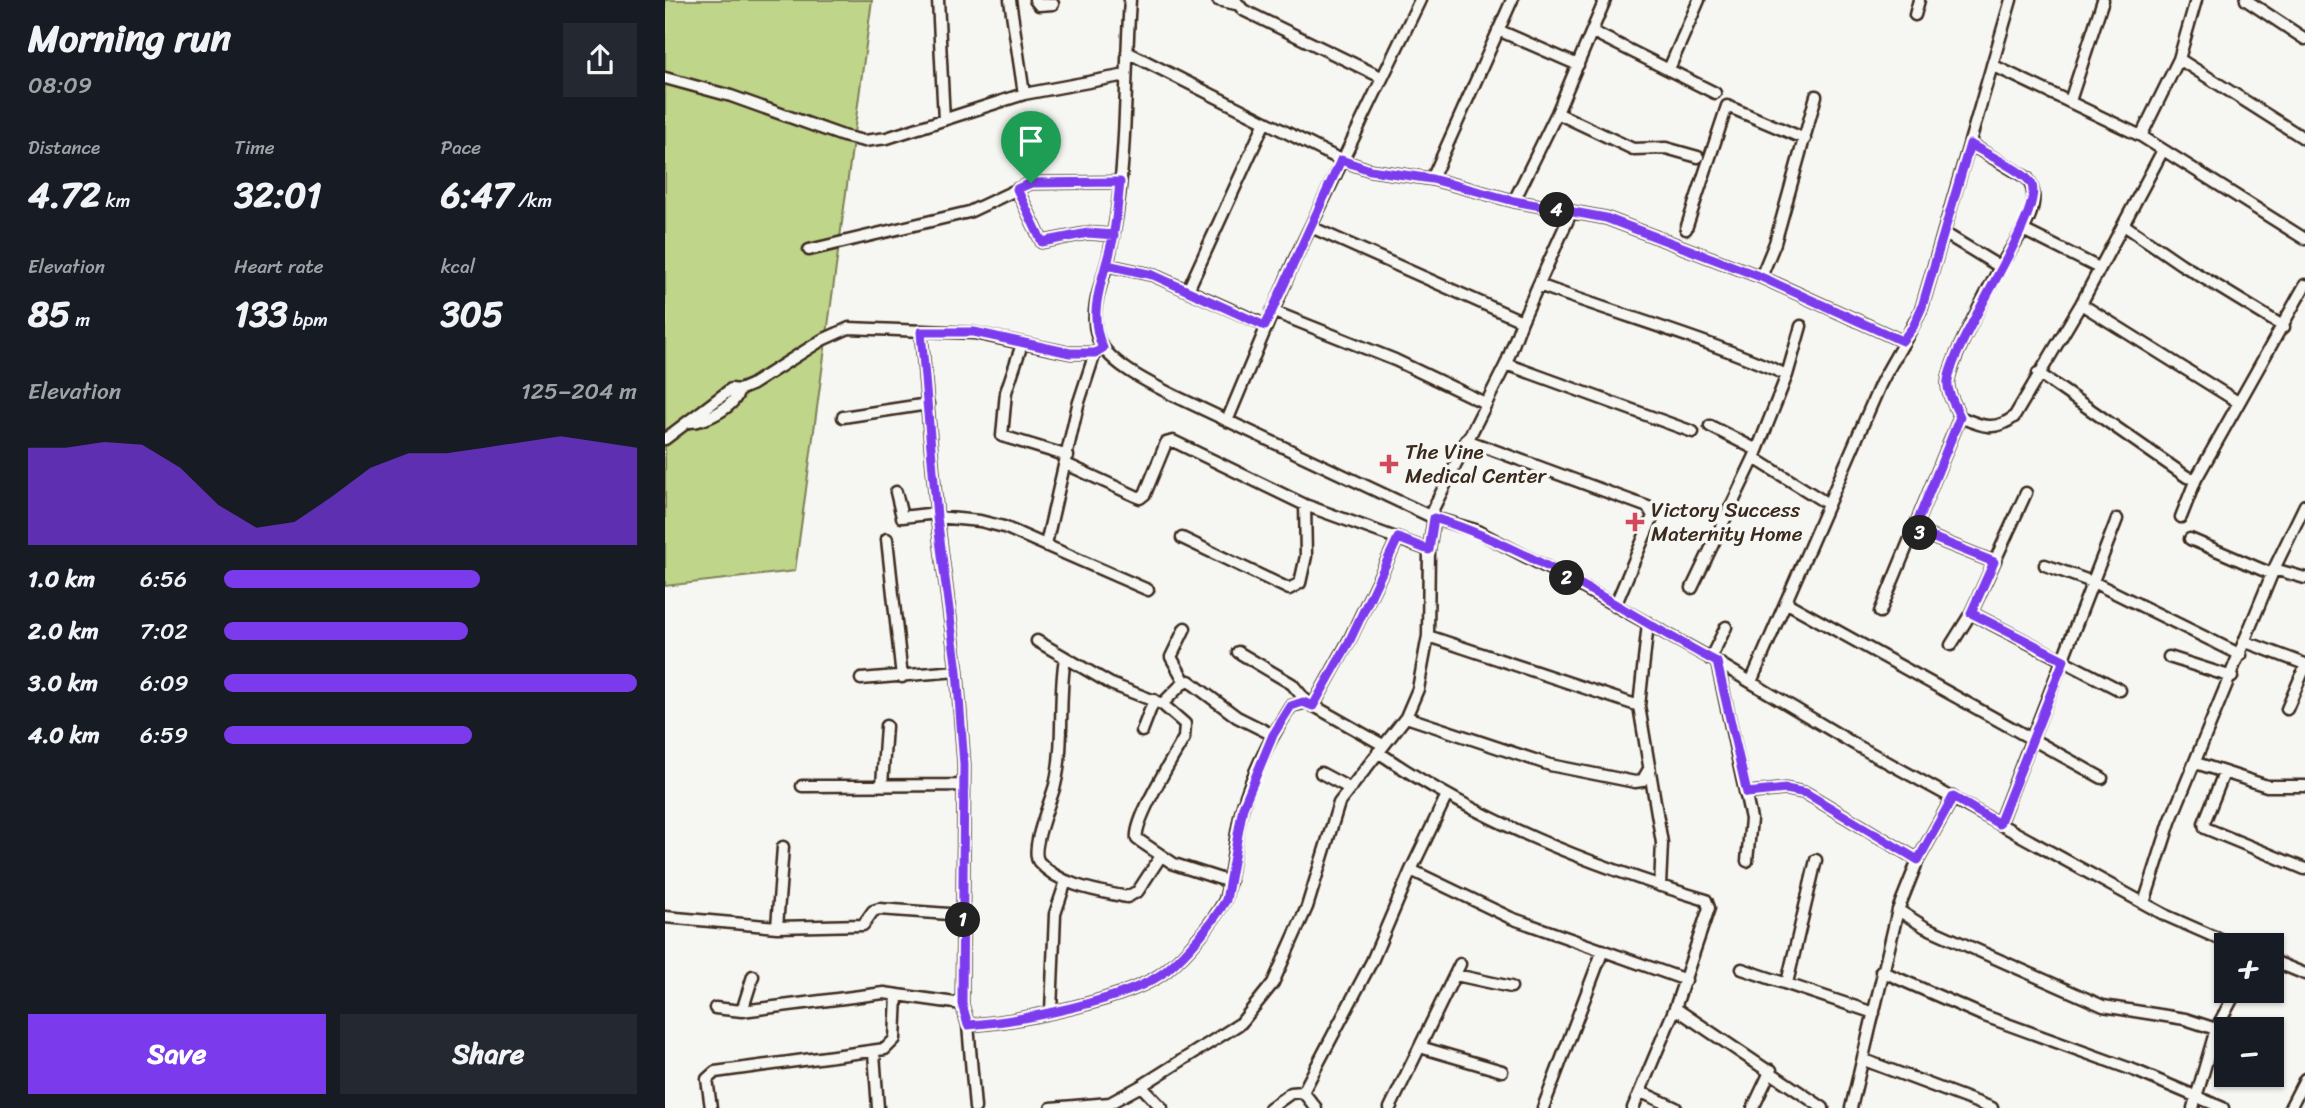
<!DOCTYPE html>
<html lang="en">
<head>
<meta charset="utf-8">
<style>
	:root { --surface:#171b24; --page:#242831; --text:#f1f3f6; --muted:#9ea1a6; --accent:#7c3aed }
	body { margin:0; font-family:Sriracha,sans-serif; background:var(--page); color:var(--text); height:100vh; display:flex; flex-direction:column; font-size:26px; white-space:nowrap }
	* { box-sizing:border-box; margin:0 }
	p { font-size:23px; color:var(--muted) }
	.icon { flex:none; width:38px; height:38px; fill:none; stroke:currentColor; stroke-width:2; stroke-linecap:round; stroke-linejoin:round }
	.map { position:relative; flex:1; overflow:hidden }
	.drawer { display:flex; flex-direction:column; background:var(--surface); width:665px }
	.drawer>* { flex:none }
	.buttons { position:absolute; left:1549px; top:933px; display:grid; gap:14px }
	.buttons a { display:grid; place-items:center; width:70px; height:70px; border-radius:0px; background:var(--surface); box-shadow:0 2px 5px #0004; font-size:35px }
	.pin { position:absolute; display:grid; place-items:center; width:60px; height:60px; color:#fff; margin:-72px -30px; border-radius:50% 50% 50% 0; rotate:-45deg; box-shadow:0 0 7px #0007 }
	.pin .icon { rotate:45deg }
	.km { position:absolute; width:35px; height:35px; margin:-18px; border-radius:50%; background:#222; color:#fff; font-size:19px; line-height:35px; text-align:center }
	.round { display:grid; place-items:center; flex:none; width:74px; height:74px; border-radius:0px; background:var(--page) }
	.headline { display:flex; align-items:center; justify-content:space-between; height:119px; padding:0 28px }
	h1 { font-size:38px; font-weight:700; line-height:52px }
	.metrics { display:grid; grid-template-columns:repeat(3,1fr); gap:10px; height:119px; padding:7px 28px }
	.metrics div { display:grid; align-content:center }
	.metrics b { font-size:35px; font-weight:700 }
	.metrics small { font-size:19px; font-weight:400 }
	.metrics p { font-size:19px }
	.chart { height:196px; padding:14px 28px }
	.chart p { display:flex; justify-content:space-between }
	.chart svg { width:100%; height:126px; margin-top:7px; fill:var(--accent); opacity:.7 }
	.action { display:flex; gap:14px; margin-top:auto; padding:14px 28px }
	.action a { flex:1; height:80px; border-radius:0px; background:var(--accent); color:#fff; font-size:28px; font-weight:700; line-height:80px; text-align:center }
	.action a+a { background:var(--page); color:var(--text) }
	ul { padding:0 28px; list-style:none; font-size:23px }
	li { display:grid; grid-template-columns:112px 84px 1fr; align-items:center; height:52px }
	li i { height:18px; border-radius:9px; background:var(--accent) }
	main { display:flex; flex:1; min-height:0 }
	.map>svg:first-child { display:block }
	.green { fill:#bfd58a; stroke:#7d8054; stroke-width:2 }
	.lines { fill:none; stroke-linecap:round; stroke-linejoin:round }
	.minor-casing { stroke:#3b2a1e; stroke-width:15 }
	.minor { stroke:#f6f6f2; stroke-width:10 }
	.route-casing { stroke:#fff; stroke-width:14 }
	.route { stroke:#7c3aed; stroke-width:9 }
	.poi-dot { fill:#d1495b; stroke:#f6f6f2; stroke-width:2.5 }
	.labels { text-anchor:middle; stroke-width:7; stroke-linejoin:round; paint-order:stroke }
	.poi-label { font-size:21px; fill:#3b2a1e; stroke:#f6f6f2; text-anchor:start }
</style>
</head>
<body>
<main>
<section class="drawer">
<div class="headline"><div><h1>Morning run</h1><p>08:09</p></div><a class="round"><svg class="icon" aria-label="share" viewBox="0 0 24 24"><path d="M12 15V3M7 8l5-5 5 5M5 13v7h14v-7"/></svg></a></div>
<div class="metrics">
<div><p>Distance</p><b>4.72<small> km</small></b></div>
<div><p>Time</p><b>32:01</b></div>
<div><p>Pace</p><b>6:47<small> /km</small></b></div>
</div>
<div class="metrics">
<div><p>Elevation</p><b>85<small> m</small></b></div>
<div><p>Heart rate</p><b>133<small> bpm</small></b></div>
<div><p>kcal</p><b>305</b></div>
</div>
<div class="chart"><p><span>Elevation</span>125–204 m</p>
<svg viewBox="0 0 160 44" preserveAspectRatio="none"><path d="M0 44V10L10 10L20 8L30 9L40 17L50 30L60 38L70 36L80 27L90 17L100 12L110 12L120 10L130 8L140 6L150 8L160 10V44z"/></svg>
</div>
<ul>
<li><b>1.0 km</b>6:56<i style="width:62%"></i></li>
<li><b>2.0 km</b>7:02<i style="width:59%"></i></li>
<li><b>3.0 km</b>6:09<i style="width:100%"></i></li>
<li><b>4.0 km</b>6:59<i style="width:60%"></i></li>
</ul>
<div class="action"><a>Save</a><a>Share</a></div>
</section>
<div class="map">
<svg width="1640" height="1108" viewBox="0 0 1640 1108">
	<rect width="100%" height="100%" fill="#f6f6f2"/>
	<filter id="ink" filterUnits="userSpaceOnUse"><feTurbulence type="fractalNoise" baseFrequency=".0143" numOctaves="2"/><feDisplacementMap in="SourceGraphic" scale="14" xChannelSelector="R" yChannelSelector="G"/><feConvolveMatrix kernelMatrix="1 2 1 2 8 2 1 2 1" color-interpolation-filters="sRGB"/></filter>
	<g filter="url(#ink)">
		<!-- green -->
		<path class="green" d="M 0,0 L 207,0 L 130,571 L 0,586 Z"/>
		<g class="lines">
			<defs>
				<path id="minor" d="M 273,0 L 279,120
					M 345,0 L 359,94
					M 370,0 L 374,5 L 388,4
					M 465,0 C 459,85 463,173 444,256 C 438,281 424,309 432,335 C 439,362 486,384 510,396 L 769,518 L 810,530 L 883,568 L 1052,662 L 1191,745 L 1502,916 L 1568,945
					M 553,0 L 571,4
					M 570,0 L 578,10 L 716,77
					M 1581,0 L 1640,39
					M 1250,15 L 1254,0
					M 833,30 L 913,65
					M 928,32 L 1050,93
					M 462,52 L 676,160 L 705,170 L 767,179 L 849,201 L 941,218 L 1096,277 L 1237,341
					M 1514,59 L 1640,139
					M 1327,65 L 1476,136 L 1640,239
					M 1004,69 L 1034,0
					M 0,78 L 66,96 L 178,136 L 199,141 L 222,138 L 359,94 L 461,75
					M 1405,101 L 1438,0
					M 892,113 L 968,149 L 1001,148 L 1033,157
					M 1476,136 L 1514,59 L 1531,0
					M 767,179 L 847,0
					M 352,189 L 377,242 L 423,233 L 448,235
					M 849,201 L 892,113 L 940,0
					M 1459,225 L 1516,264 L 1619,327
					M 646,227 L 857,321
					M 1021,229 L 1062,106 L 1140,139
					M 1358,230 L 1434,268
					M 1279,233 L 1335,267
					M 144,250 L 304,212 L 366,183 L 455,182
					M 442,265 L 488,275 L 600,325
					M 1096,277 L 1110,243 L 1151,96
					M 874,285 C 957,316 1042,339 1122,375
					M 523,290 L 600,122
					M 1416,304 L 1573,402
					M 607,311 L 730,360 L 820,403
					M 256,332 L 272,517 L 292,671 L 299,765 L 297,1004 L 303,1025 L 310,1108
					M 357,344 L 341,392 L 337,436 L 403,456
					M 841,364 L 1028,432
					M 1373,373 L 1522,477 L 1531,479 L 1640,285
					M 178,417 L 263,404
					M 1295,417 C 1316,426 1329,432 1349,417 L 1416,304 L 1498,150
					M 562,421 L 629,261 L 755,0
					M 24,422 C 41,422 70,407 74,390
					M 1045,426 L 1092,450
					M 0,439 L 66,389 L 74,390 L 86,385 L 157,340 L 184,328 L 309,333 L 405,353 L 430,353 L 438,348
					M 801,440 L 983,507 L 988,516 L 950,606
					M 1089,458 L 1163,504
					M 401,464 L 475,498 L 480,494 L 501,443 L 508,441 L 640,505 L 764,550
					M 231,492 L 237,517 L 272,513
					M 1361,493 L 1306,613 L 1455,690
					M 765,515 L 841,364 L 857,321 L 906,213
					M 272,517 L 315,521 L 339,527 L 483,590
					M 1516,517 L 1531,479
					M 1249,530 L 1329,562
					M 517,538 L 624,589 L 635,583 L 641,556 L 640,505
					M 222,539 L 237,677
					M 1525,539 L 1607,574
					M 381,544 L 413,405 L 430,353
					M 1380,565 L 1430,583 L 1576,655
					M 1609,569 L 1640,578
					M 1027,588 L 1089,458 L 1122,375 L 1136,326
					M 1122,603 L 1437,778
					M 1215,612 L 1295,417 C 1291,407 1281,392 1283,381 C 1286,358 1322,293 1334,269 C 1347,244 1383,206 1362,178 L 1305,144
					M 983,623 L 974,706 L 997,843 L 995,886
					M 520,628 L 506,657 L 520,682
					M 763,636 L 974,706
					M 372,641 L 446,684 L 497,704 L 520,724 L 519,738 C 509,756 468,821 472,839 L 509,864 L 565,882
					M 1581,642 L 1640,664
					M 1286,645 L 1306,613
					M 573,652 L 627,684 L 642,702 L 718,745
					M 1504,657 L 1567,677
					M 400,658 C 393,700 400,744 390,785 C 386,801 364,850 374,862 C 395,886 433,891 462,897 L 473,891 L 496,856
					M 1045,659 L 1061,627
					M 1052,662 L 1086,819 L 1082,861
					M 196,679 L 292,671
					M 1086,682 L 1215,385 C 1228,359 1246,333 1257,307 L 1346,0
					M 497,704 L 517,684 L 524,681 L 572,717 L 608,735
					M 648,706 L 684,641 L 733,538
					M 1622,709 L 1640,667
					M 741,717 L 885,765 L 970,782 L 977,781 L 984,769
					M 477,731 L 489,700
					M 713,752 C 813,821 925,865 1041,900 L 1044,908 L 1010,1008 L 968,1108
					M 1531,763 L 1602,786 L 1640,786
					M 656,773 L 684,788
					M 1559,773 L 1539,823 L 1540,828 L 1640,869
					M 217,785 L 221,726
					M 137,786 L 298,785
					M 1082,793 L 1121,789 L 1141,793 L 1253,860
					M 1334,824 L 1452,519
					M 118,847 L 112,927 L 198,925 L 208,911 L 214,909 L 298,915
					M 746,870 L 846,918 L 1021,980
					M 1479,903 L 1505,822 L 1609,569 L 1640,505
					M 1233,910 L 1260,927 L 1438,1006 L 1520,1019 L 1551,1029
					M 0,917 L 112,927
					M 1606,960 L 1640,974
					M 1077,969 L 1209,1013
					M 1216,971 L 1317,1015 L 1471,1071 L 1558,1108
					M 791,975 L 846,987
					M 1122,983 L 1151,860
					M 50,1008 L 77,1011 L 219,993 L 297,1004
					M 1010,1008 L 1158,1108
					M 77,1011 L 88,976
					M 386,1011 L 390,914 L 401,881
					M 303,1025 C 350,1022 467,1000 502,970 C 523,952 547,924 560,900 C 568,870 569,839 577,809 C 587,773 606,737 626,706 L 642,702
					M 755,1047 L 837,1071
					M 209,1053 L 213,1108
					M 1199,1060 L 1327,1108
					M 476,1086 L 497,1108
					M 638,1092 L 651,1108
					M 976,1092 L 1011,1108
					M 46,1108 L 42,1079 L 50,1072 L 220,1049 L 230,1039 L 232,996
					M 386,1108 L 445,1103 L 476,1086 L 576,1023 L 608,983 L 642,907 L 674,803 L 741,717 L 753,689 L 763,636 L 764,550 L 769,518
					M 605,1108 L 626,1093 L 638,1092 L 707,961 L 746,870 L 781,797
					M 725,1108 L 795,964
					M 878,1108 L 938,950
					M 1088,1108 L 1106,1070
					M 1186,1108 L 1233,910 L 1253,860 L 1288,797
					M 1528,1108 L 1551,1029 L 1572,990
					M 1625,1108 L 1640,1079"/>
			</defs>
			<!-- minor casing -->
			<use href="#minor" class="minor-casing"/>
			<!-- minor -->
			<use href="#minor" class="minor"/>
		</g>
	</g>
	<g class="lines" filter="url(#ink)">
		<defs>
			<path id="route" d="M 366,183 L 455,182 C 453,200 452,218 448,236 C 441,274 420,311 438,348 L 430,353 L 405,353 L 309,332 L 256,332 L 272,517 L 292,671 L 299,765 L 297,1004 L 303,1025 C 350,1022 467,1000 502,970 C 523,952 547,924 561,900 L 578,807 L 608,735 L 626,706 L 638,702 L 648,706 L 684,642 L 733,538 L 764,550 L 769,518 C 870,549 959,613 1052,662 L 1082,793 L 1121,789 L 1141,793 L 1253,860 L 1288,797 L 1334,824 L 1399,660 L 1306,613 L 1329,562 L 1249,530 L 1295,417 C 1291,407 1281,392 1283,381 C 1289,338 1378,215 1367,185 C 1363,173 1317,152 1305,144 L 1257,307 L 1248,327 L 1237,341 L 1096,277 L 941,218 L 849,201 L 767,179 L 705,170 L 676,160 L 600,326 L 488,275 L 442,265 L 449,235 L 423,233 L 377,242 L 352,189 L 366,183"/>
		</defs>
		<!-- route casing -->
		<use href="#route" class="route-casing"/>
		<!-- route -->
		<use href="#route" class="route"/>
	</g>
	<!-- markers -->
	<g class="poi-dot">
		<path d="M720.5 453.5h7v7h7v7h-7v7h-7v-7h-7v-7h7z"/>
		<path d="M966.5 511.5h7v7h7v7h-7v7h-7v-7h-7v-7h7z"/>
	</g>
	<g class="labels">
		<!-- poi labels -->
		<g class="poi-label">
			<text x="740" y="459">The Vine<tspan x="740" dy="24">Medical Center</tspan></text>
			<text x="986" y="517">Victory Success<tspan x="986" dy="24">Maternity Home</tspan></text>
		</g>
	</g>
</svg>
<div class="buttons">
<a>+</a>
<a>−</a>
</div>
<div class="pin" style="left:366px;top:183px;background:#1e9e55"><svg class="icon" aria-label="arrive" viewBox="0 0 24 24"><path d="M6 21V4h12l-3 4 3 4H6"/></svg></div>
<b class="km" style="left:298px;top:920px">1</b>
<b class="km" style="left:902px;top:578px">2</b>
<b class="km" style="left:1255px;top:533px">3</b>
<b class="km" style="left:892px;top:210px">4</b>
</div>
</main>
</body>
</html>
